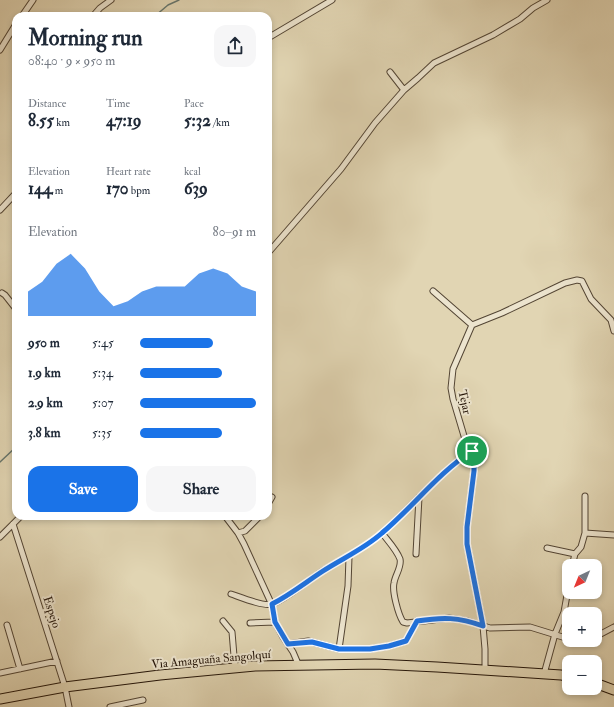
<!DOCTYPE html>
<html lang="en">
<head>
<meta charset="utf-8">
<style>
	:root { --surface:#fff; --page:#f6f6f7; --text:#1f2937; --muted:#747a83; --accent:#1a73e8 }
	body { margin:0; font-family:"IM FELL Double Pica",serif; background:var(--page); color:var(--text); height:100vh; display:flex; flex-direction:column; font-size:15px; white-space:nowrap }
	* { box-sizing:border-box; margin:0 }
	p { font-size:13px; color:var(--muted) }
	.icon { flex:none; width:22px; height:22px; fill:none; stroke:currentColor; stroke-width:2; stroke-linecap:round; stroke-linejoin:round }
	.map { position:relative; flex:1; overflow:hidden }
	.side { position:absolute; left:12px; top:12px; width:260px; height:508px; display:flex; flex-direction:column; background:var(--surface); border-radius:12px; box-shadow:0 2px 6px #0003 }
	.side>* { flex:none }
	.needle { width:26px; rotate:223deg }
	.buttons { position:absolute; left:562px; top:559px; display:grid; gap:8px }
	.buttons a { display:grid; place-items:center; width:40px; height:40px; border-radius:8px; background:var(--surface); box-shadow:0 2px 6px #0003; font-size:20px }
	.pin { position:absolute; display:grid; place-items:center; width:34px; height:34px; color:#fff; margin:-17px; border:2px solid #fff; border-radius:50%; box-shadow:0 1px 4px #0007 }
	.round { display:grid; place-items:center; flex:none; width:42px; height:42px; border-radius:12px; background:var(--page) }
	.head { display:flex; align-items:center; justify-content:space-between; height:68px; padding:0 16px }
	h1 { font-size:22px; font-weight:800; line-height:30px }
	.stats { display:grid; grid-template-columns:repeat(3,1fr); gap:6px; height:68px; padding:4px 16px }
	.stats div { display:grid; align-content:center }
	.stats b { font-size:17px; font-weight:800 }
	.stats small { font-size:11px; font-weight:400 }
	.stats p { font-size:11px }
	.chart { height:112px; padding:8px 16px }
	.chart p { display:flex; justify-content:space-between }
	.chart svg { width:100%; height:72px; margin-top:4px; fill:var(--accent); opacity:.7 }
	.button { display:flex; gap:8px; margin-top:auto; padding:8px 16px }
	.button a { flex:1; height:46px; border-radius:12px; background:var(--accent); color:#fff; font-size:16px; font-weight:800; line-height:46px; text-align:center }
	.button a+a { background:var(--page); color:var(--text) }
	ul { padding:0 16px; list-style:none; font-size:13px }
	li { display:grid; grid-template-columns:64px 48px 1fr; align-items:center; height:30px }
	li i { height:10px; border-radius:5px; background:var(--accent) }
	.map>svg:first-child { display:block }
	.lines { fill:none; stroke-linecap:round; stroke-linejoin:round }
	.stream { stroke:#67776e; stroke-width:1.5 }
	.street-casing { stroke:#534534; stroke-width:7 }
	.highway-casing { stroke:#241509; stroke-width:11 }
	.street { stroke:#ece4ce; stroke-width:5 }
	.highway { stroke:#e1d5b3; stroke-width:9 }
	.route-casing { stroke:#fff; stroke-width:8 }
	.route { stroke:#1a73e8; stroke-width:5 }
	.labels { text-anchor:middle; stroke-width:4; stroke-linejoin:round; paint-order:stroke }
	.street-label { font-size:12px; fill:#241509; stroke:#ece4ce }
</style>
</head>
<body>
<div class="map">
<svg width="614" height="707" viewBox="0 0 614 707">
	<rect width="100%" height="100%" fill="#e1d5b3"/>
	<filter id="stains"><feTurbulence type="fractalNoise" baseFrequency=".005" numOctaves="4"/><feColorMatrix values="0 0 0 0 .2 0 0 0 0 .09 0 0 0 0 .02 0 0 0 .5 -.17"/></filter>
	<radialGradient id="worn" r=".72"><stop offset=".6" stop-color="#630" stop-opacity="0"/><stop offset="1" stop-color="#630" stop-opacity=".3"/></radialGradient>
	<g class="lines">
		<!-- stream -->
		<path class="stream" d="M 155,16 L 168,5 L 179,0
			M 0,462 L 16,447"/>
		<defs>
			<path id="street" d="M 22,16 L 33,0
				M 93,16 L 100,8 L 111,0
				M 268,38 L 332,0
				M 0,50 L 16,24
				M 390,72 L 404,90
				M 0,210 L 16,193
				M 268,253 L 341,169 L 375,123 L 404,90 L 418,78 L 434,63 L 493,35 L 520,19 L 533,8 L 547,0
				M 433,291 L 472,325
				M 2,293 L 5,295 L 16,309
				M 268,504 L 272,497
				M 225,516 L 238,533 L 244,544 L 272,605 L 275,622 L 283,637 L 293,652 L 299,666
				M 13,524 L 65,687 L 69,707
				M 238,533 L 245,531 L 260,516
				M 382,533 C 388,541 396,549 400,559 C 402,567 395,575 394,583 C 392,591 398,614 403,622 L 407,623 L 449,618 L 468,621 L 490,628 L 530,627 L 569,639
				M 585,533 L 614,535
				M 0,537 L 21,516
				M 547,548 L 575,554
				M 416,554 L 419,497
				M 572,566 L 575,554 L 581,547 L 585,533 L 585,496
				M 231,594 C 240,597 264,607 272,604 C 283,601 308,581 318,574 C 339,560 363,550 382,533 C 413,506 438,473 472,451
				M 223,621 L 232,632 L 235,668
				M 250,623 L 275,622
				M 7,625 L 20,669
				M 595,637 L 614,627
				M 575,640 L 589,640
				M 288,644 L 308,641 L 339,649 L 370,649 L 389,646 L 406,641 L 417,621
				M 339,649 L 348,586 L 349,557
				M 485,670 L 485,649 L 483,626 L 467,544 L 467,527 L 474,471 L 474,457 L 472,451 L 464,436 L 453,399 L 451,388 L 453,369 L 472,325 L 502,313 L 565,283 L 577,280 L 582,281 L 591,299 L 611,320 L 614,331
				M 0,673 L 57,661
				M 544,674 L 555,634 L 564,612 L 569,584
				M 110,707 L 143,700"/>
			<path id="highway" d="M 595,683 L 614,690
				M 0,699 L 65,687 L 160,675 L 255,666 L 375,664 L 437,667 L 561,675 L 569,677"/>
		</defs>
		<!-- street casing -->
		<use href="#street" class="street-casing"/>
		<!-- highway casing -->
		<use href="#highway" class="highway-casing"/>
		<!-- street -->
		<use href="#street" class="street"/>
		<!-- highway -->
		<use href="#highway" class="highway"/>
	</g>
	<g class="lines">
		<defs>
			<path id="route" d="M 472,451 L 474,456 L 474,471 L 467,527 L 467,544 L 483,626 C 458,617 443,617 417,621 L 406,641 L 389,646 L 370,649 L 339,649 L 312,642 L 288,644 L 275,622 L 272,604 C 290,595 306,582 323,571 C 343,558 364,549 382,533 C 413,507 438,473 472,451 Z"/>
		</defs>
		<!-- route casing -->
		<use href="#route" class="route-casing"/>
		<!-- route -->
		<use href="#route" class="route"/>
	</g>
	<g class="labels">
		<!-- street labels -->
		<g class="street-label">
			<text transform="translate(465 402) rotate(77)" y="4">Tejar</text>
			<text transform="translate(52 612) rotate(72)" y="4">Espejo</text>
			<text transform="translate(211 659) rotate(-5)" y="4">Via Amaguaña Sangolquí</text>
		</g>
	</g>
	<rect width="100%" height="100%" filter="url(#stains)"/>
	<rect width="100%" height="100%" fill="url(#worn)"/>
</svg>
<div class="buttons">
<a><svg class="needle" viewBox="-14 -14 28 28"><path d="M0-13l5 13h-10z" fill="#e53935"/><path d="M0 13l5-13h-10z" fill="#747a83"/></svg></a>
<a>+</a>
<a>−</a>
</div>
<div class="pin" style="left:472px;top:451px;background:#1e9e55"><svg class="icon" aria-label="arrive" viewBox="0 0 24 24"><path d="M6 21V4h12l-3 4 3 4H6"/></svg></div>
<section class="side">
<div class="head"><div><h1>Morning run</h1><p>08:40 · 9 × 950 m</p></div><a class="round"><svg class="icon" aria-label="share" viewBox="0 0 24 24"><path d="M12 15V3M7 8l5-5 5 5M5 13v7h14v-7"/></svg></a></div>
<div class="stats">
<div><p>Distance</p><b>8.55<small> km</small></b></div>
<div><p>Time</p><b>47:19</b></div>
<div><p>Pace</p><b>5:32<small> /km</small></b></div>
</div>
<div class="stats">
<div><p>Elevation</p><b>144<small> m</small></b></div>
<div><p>Heart rate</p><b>170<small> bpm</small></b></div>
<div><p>kcal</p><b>639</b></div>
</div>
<div class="chart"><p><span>Elevation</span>80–91 m</p>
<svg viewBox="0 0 160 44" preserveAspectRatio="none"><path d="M0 44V29L10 23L20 12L30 6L40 15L50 29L60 38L70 35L80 29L90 26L100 26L110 26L120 18L130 15L140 18L150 26L160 29V44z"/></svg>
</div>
<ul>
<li><b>950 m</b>5:45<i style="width:63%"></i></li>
<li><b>1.9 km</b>5:34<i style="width:71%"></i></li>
<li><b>2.9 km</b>5:07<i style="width:100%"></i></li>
<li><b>3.8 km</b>5:35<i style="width:71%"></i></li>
</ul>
<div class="button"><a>Save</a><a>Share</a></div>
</section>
</div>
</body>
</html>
